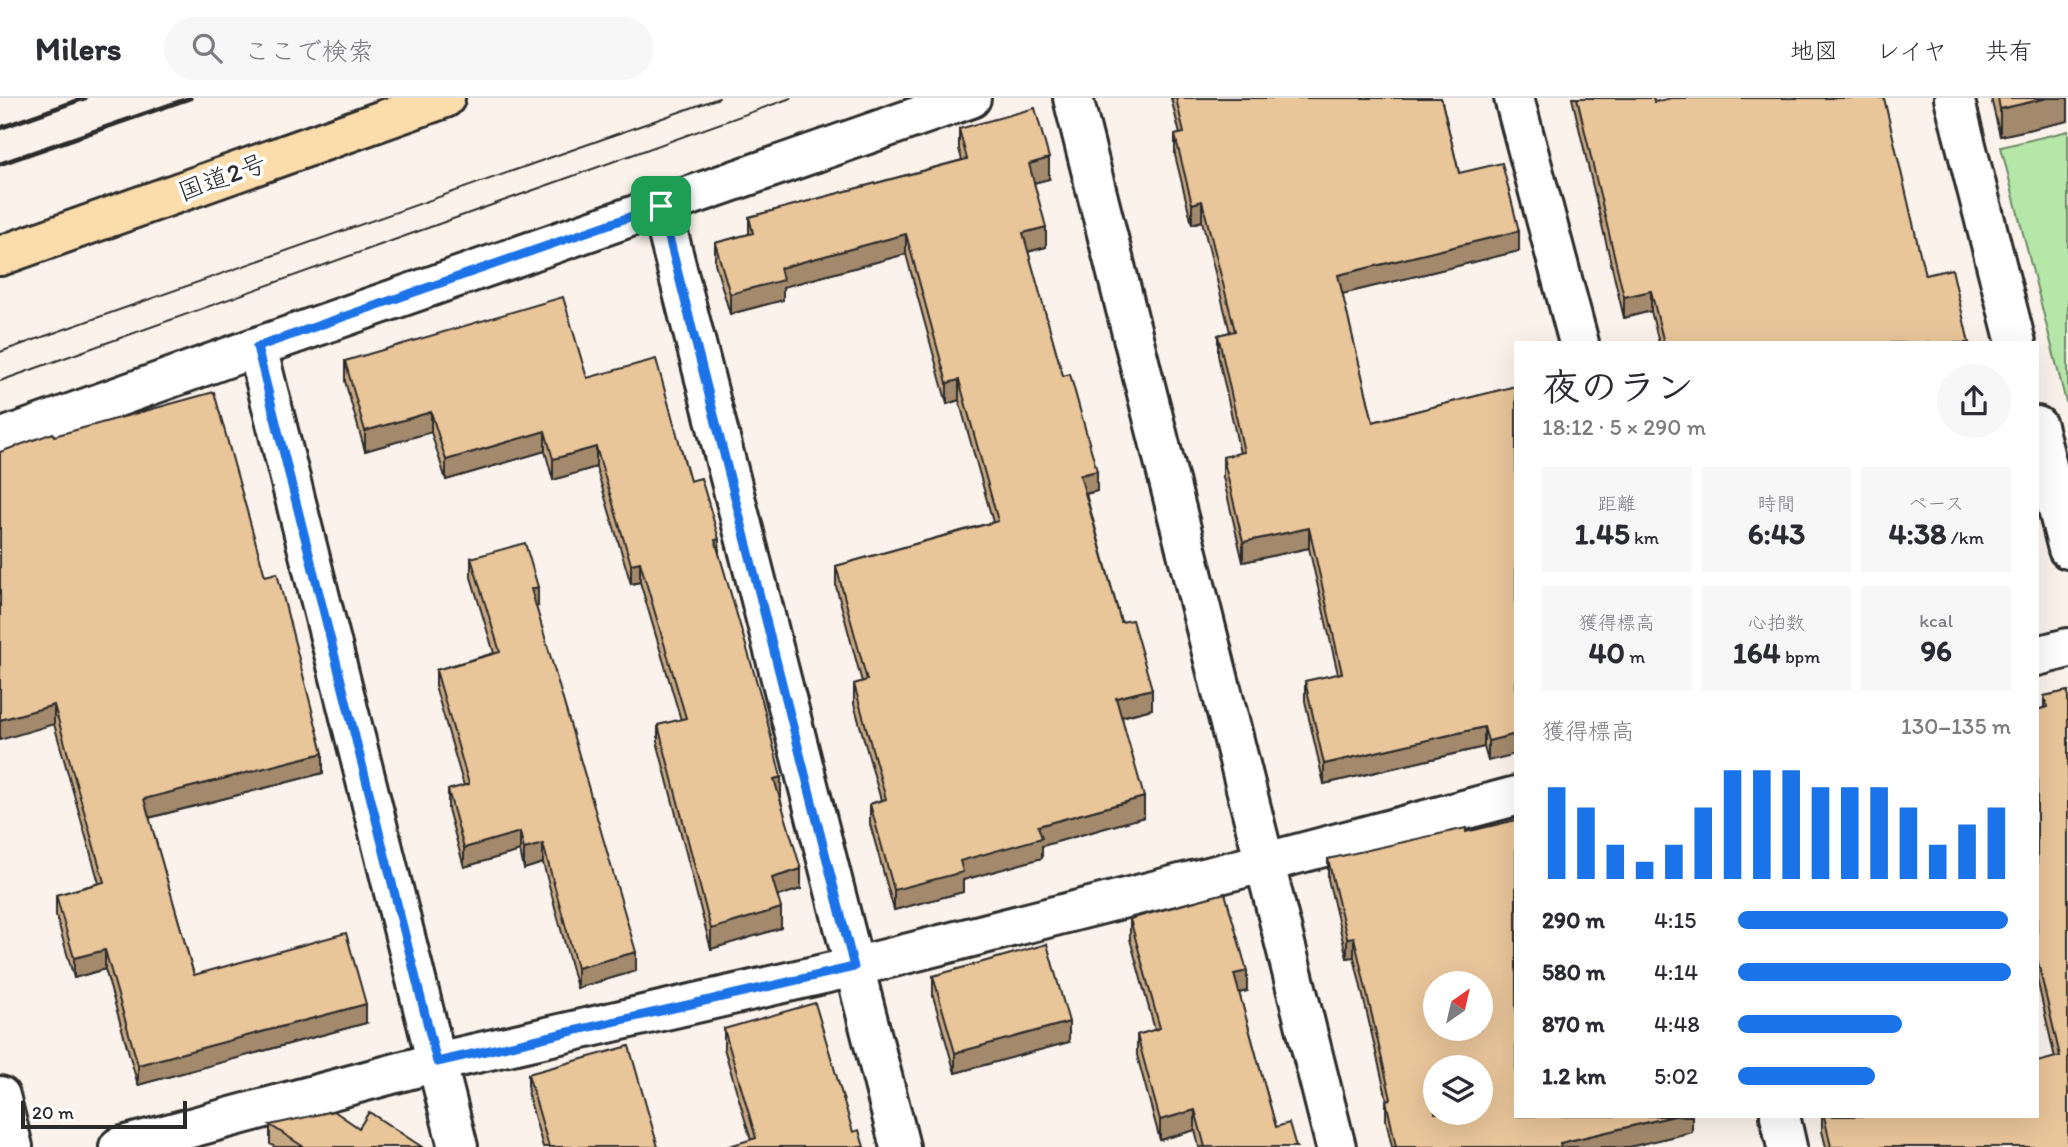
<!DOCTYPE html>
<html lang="ja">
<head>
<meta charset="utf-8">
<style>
	:root { --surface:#fff; --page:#f7f7f7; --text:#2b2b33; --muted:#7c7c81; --line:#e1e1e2; --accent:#1a73e8 }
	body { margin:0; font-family:Itim,"Klee One",sans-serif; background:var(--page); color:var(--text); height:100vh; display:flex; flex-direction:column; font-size:26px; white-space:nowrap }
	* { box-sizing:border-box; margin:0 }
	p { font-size:23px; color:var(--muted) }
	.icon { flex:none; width:38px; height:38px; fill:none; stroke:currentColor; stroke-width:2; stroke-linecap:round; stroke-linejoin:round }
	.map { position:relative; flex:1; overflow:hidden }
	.panel { position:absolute; left:1514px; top:243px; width:525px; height:777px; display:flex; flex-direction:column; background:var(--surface); border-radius:0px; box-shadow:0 7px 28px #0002 }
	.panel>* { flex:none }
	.needle { width:46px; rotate:34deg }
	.buttons { position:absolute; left:1423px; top:873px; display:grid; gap:14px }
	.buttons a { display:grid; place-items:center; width:70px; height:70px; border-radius:50%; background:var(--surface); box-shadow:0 7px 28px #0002; font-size:35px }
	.scale { position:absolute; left:21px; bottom:18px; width:166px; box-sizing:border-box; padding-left:7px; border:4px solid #2b2b2b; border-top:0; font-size:19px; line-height:24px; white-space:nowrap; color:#2b2b2b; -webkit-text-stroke:5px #fff; paint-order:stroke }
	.pin { position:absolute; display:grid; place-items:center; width:60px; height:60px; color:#fff; margin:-30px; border-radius:14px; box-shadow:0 4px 10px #0006 }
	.round { display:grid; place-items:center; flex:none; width:74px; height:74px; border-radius:37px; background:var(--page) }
	.headline { display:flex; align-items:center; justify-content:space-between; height:119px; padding:0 28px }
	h1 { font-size:38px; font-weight:800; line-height:52px }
	.figures { display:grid; grid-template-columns:repeat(3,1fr); gap:10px; height:119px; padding:7px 28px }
	.figures div { display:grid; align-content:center; border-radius:0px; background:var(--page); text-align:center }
	.figures b { font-size:30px; font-weight:800 }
	.figures small { font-size:19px; font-weight:400 }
	.figures p { font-size:19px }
	.chart { height:196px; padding:14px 28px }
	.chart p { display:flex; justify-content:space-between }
	.chart svg { width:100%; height:126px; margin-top:7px; stroke:var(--accent); stroke-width:6 }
	ul { padding:0 28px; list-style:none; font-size:23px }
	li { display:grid; grid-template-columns:112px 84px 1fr; align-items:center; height:52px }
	li i { height:18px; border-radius:9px; background:var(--accent) }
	header { display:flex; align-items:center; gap:42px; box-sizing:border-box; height:98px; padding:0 35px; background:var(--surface); border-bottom:2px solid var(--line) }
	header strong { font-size:33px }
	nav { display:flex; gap:38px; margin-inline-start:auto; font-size:24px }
	.search { width:490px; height:63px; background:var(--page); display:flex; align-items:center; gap:18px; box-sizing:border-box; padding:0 24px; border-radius:38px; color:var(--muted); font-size:26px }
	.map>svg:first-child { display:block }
	.green { fill:#b5e7a8; stroke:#70896a; stroke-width:2 }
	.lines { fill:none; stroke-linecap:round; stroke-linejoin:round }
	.street-casing { stroke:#2b2b2b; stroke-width:44 }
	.highway-casing { stroke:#2b2b2b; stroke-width:44 }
	.street { stroke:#fff; stroke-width:38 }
	.highway { stroke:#fbddab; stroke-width:38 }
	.tram { stroke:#2b2b2b; stroke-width:2 }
	.rail { stroke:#2b2b2b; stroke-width:5 }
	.wall { fill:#c8a984; stroke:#2b2b2b; stroke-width:2 }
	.shaded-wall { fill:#a38a6c; stroke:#2b2b2b; stroke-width:2 }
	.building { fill:#e9c59a; stroke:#2b2b2b; stroke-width:2; fill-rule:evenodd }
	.route-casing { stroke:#fff; stroke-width:14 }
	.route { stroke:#1a73e8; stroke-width:9 }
	.labels { text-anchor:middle; stroke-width:7; stroke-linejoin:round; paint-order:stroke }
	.street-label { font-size:26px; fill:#2b2b2b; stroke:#fff }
</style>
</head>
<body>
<header>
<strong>Milers</strong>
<div class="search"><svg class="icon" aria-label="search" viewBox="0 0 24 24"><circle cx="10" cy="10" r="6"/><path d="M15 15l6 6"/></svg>ここで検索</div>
<nav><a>地図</a><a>レイヤ</a><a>共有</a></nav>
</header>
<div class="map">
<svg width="2068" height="1049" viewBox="0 0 2068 1049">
	<rect width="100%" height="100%" fill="#fbf3eb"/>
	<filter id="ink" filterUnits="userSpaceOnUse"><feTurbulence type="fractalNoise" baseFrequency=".0143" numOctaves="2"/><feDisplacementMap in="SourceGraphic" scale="14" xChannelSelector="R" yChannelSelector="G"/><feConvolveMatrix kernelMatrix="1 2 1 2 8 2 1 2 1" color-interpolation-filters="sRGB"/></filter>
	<g filter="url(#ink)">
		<!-- green -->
		<path class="green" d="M 2068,33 L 2068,303 L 2066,304 L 2001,49 Z"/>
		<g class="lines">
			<defs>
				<path id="street" d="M 1073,0 L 1336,1049
					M 1514,0 L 1579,245
					M 1954,0 L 2016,245
					M 661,108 L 900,1049
					M 257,249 L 458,1049
					M 2037,328 L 2068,451
					M 0,341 L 257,249 L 971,0
					M 2037,558 L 2068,550
					M 0,998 L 13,1049
					M 1780,1018 L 1787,1049
					M 119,1049 L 437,964 L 854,869 L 1263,765 L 1516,698"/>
				<path id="highway" d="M 0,158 L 445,0"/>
			</defs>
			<!-- street casing -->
			<use href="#street" class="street-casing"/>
			<!-- highway casing -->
			<use href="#highway" class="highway-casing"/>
			<!-- street -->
			<use href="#street" class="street"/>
			<!-- highway -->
			<use href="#highway" class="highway"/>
			<!-- tram -->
			<path class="tram" d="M 0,254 L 719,0
				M 0,283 L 791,0"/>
			<!-- rail -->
			<path class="rail" d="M 0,30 L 85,0
				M 0,66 L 190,0"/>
		</g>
		<!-- wall -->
		<path class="wall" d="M 1171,0 L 1441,0 L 1459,75 L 1519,153 L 1342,196 L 1373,324 L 1516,288 L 1488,663 L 1484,649 L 1324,686 L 1305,603 L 1305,583 L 1338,576 L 1309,450 L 1243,464 L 1223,379 L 1223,359 L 1240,355 L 1218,257 L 1218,237 L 1230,234 L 1202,123 L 1192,126 L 1175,57 L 1175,37 L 1180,36 Z
			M 1572,0 L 1653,0 L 1654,4 L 1925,177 L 1969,245 L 1659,245 L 1651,213 L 1624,220 Z
			M 1991,0 L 2068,0 L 2068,23 L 2000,38 Z
			M 959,31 L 1049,81 L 1034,85 L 1046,149 L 1028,154 L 1063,278 L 1097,393 L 1086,396 L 1121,524 L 1152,611 L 1122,619 L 1144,719 L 1042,748 L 1042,760 L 963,782 L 963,794 L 894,812 L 870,726 L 870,706 L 881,702 L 854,606 L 854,586 L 862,584 L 836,488 L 836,468 L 993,424 L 959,302 L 947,306 L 906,156 L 783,189 L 783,202 L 730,216 L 715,165 L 715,145 L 749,136 L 749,119 L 962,62 L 959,51 Z
			M 345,263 L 587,280 L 690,383 L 719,456 L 781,699 L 780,699 L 801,791 L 777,798 L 781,830 L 711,851 L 658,647 L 658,627 L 681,622 L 640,484 L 631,486 L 596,369 L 553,382 L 545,353 L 446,382 L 431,334 L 365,353 L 345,283 Z
			M 54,338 L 265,478 L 323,675 L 149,720 L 194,877 L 366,925 L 138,987 L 105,871 L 74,880 L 56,817 L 56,797 L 99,785 L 54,626 Z
			M 471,460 L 538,508 L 536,509 L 636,873 L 577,890 L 543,765 L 524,771 L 520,753 L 464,769 L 448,711 L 448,692 L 464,688 L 436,591 L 436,572 L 494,555 L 471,479 Z
			M 2068,593 L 2068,1049 L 1826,1049 L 1822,1033 L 1822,1018 L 2037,1018 L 2055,960 L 2037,881 L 2037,612 L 2044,610 L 2044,598 Z
			M 1466,734 L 1692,1018 L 1692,1034 L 1629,1049 L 1392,1049 L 1386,1022 L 1386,1002 L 1387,1002 L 1354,859 L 1347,860 L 1328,781 L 1328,761 Z
			M 1130,821 L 1247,893 L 1239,895 L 1276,1029 L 1296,1049 L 1199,1049 L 1195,1032 L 1160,1042 L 1137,957 L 1137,937 L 1155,932 L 1130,841 Z
			M 933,878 L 1069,944 L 955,975 L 933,898 Z
			M 724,931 L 853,1034 L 751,1042 L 724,950 Z
			M 528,976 L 658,1049 L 543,1049 L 528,996 Z
			M 270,1027 L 422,1049 L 275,1049 L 270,1046 Z"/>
		<!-- shaded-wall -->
		<path class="shaded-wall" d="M 2047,0 L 2068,0 L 2068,23 L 2000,38 L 2000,11 Z
			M 1049,60 L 1049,81 L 1029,86 L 1029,66 Z
			M 1202,103 L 1202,123 L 1192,126 L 1192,106 Z
			M 1046,129 L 1046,149 L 1023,155 L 1023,135 Z
			M 1519,133 L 1519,153 L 1338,197 L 1338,177 Z
			M 906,136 L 906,156 L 783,189 L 783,202 L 730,216 L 730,196 L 780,170 Z
			M 1651,193 L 1651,213 L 1624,220 L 1624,199 Z
			M 959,282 L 959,302 L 947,306 L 947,285 Z
			M 431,314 L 431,334 L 365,353 L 365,333 Z
			M 545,333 L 545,353 L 446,382 L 446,362 Z
			M 596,349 L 596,369 L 553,382 L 553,361 Z
			M 1097,373 L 1097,393 L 1080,397 L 1080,377 Z
			M 1309,430 L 1309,450 L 1243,464 L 1243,444 Z
			M 719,441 L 719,461 L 715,442 Z
			M 640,464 L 640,484 L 631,486 L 631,466 Z
			M 538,489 L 538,508 L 531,510 L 531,491 Z
			M 1152,591 L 1152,611 L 1116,620 L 1116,600 Z
			M 54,607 L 54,626 L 0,642 L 0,622 Z
			M 1484,629 L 1484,649 L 1324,686 L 1324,666 Z
			M 1516,636 L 1516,656 L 1488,663 L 1488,643 Z
			M 323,655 L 323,675 L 144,721 L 144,701 Z
			M 781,679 L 781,699 L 774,701 L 774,681 Z
			M 1144,699 L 1144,719 L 1042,748 L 1042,760 L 963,782 L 963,794 L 894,812 L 894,792 L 1038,728 Z
			M 520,734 L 520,753 L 464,769 L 464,750 Z
			M 543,746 L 543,765 L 524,771 L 524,751 Z
			M 801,771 L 801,791 L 772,800 L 772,780 Z
			M 781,810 L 781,830 L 711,851 L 711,831 Z
			M 1354,839 L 1354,859 L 1347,860 L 1347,840 Z
			M 105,852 L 105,871 L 74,880 L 74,860 Z
			M 636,854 L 636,873 L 577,890 L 577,870 Z
			M 1247,873 L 1247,893 L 1234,896 L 1234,876 Z
			M 366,906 L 366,925 L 138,987 L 138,967 Z
			M 1069,924 L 1069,944 L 955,975 L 955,955 Z
			M 1195,1012 L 1195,1032 L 1160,1042 L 1160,1022 Z
			M 1674,1018 L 1692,1018 L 1692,1034 L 1629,1049 L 1560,1049 L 1560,1045 Z"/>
		<!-- building -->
		<path class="building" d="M 1176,0 L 1441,0 L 1459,75 L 1502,65 L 1519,133 L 1338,177 L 1373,324 L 1516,288 L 1516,636 L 1488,643 L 1484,629 L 1324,666 L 1305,583 L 1342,575 L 1309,430 L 1243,444 L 1223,359 L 1244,354 L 1218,237 L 1235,233 L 1202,103 L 1192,106 L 1175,37 L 1184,35 Z
			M 1577,0 L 1653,0 L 1654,4 L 1671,0 L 1884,0 L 1925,177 L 1952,171 L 1969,245 L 1664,245 L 1651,193 L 1624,199 Z
			M 1998,0 L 2047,0 L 2000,11 Z
			M 1035,10 L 1049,60 L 1029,66 L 1046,129 L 1023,135 L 1063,278 L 1070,276 L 1097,373 L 1080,377 L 1121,524 L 1132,522 L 1152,591 L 1116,600 L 1144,699 L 1038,728 L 1042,740 L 960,763 L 963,774 L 894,792 L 870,706 L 886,701 L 854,586 L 867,582 L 836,468 L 998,423 L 959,282 L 947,285 L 906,136 L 780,170 L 783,182 L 730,196 L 715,145 L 753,135 L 749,119 L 967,61 L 959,31 Z
			M 563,199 L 587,280 L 656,261 L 690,383 L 701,380 L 719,441 L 715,442 L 762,602 L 781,679 L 774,681 L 801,771 L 772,780 L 781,810 L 711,831 L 658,627 L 686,620 L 640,464 L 631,466 L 596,349 L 553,361 L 545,333 L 446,362 L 431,314 L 365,333 L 345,263 Z
			M 214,294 L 265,478 L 277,475 L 323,655 L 144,701 L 194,877 L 346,835 L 366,906 L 138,967 L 105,852 L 74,860 L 56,797 L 104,784 L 54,607 L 0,622 L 0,354 L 53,335 L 54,338 Z
			M 525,445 L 538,489 L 531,491 L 636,854 L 577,870 L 543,746 L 524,751 L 520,734 L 464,750 L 448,692 L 469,686 L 436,572 L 500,554 L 471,460 Z
			M 2068,593 L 2068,1049 L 1831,1049 L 1824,1018 L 2037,1018 L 2037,964 L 2060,958 L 2037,860 L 2037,612 L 2047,609 L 2044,598 Z
			M 1516,722 L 1516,1018 L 1674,1018 L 1560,1045 L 1561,1049 L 1396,1049 L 1386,1002 L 1391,1001 L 1354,839 L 1347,840 L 1328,761 L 1466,730 L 1466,734 ZM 1435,886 L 1480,886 L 1480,931 L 1435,931 ZM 1435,970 L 1480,970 L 1480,1015 L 1435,1015 Z
			M 1225,795 L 1247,873 L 1234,876 L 1276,1029 L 1289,1025 L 1296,1049 L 1205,1049 L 1195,1012 L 1160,1022 L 1137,937 L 1160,930 L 1130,821 Z
			M 1047,846 L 1069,924 L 955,955 L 933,878 Z
			M 815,905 L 853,1034 L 859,1032 L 864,1049 L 726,1049 L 756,1040 L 724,931 Z
			M 629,948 L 658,1049 L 549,1049 L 528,976 Z
			M 334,1013 L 359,1030 L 369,1014 L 422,1049 L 304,1049 L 270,1027 Z"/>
	</g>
	<g class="lines" filter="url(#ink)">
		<defs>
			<path id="route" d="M 661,108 L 854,869 L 437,964 L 257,249 Z"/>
		</defs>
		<!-- route casing -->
		<use href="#route" class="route-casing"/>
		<!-- route -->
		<use href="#route" class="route"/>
	</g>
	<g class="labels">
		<!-- street labels -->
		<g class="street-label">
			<text transform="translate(222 79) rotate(-20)" y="9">国道2号</text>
		</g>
	</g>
</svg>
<div class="buttons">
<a><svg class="needle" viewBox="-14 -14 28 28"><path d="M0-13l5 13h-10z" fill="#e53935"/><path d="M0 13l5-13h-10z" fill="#7c7c81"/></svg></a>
<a><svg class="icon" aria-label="layers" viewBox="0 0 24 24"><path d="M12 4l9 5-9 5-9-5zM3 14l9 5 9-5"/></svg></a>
</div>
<div class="scale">20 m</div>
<div class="pin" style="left:661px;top:108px;background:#1e9e55"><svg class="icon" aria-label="arrive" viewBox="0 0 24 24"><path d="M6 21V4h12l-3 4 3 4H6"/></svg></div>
<section class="panel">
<div class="headline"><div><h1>夜のラン</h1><p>18:12 · 5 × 290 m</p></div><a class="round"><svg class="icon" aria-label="share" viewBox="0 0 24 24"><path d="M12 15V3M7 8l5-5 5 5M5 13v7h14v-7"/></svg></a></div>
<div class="figures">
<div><p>距離</p><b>1.45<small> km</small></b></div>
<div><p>時間</p><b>6:43</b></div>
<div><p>ペース</p><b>4:38<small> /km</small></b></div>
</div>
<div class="figures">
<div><p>獲得標高</p><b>40<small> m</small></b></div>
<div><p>心拍数</p><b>164<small> bpm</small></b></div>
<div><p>kcal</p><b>96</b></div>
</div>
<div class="chart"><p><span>獲得標高</span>130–135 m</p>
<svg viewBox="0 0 160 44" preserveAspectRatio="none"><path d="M5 44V12M15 44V19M25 44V32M35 44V38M45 44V32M55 44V19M65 44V6M75 44V6M85 44V6M95 44V12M105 44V12M115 44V12M125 44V19M135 44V32M145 44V25M155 44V19"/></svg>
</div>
<ul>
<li><b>290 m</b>4:15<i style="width:99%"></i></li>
<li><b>580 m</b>4:14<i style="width:100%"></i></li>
<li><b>870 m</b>4:48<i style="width:60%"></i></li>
<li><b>1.2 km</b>5:02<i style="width:50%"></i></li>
</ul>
</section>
</div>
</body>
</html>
